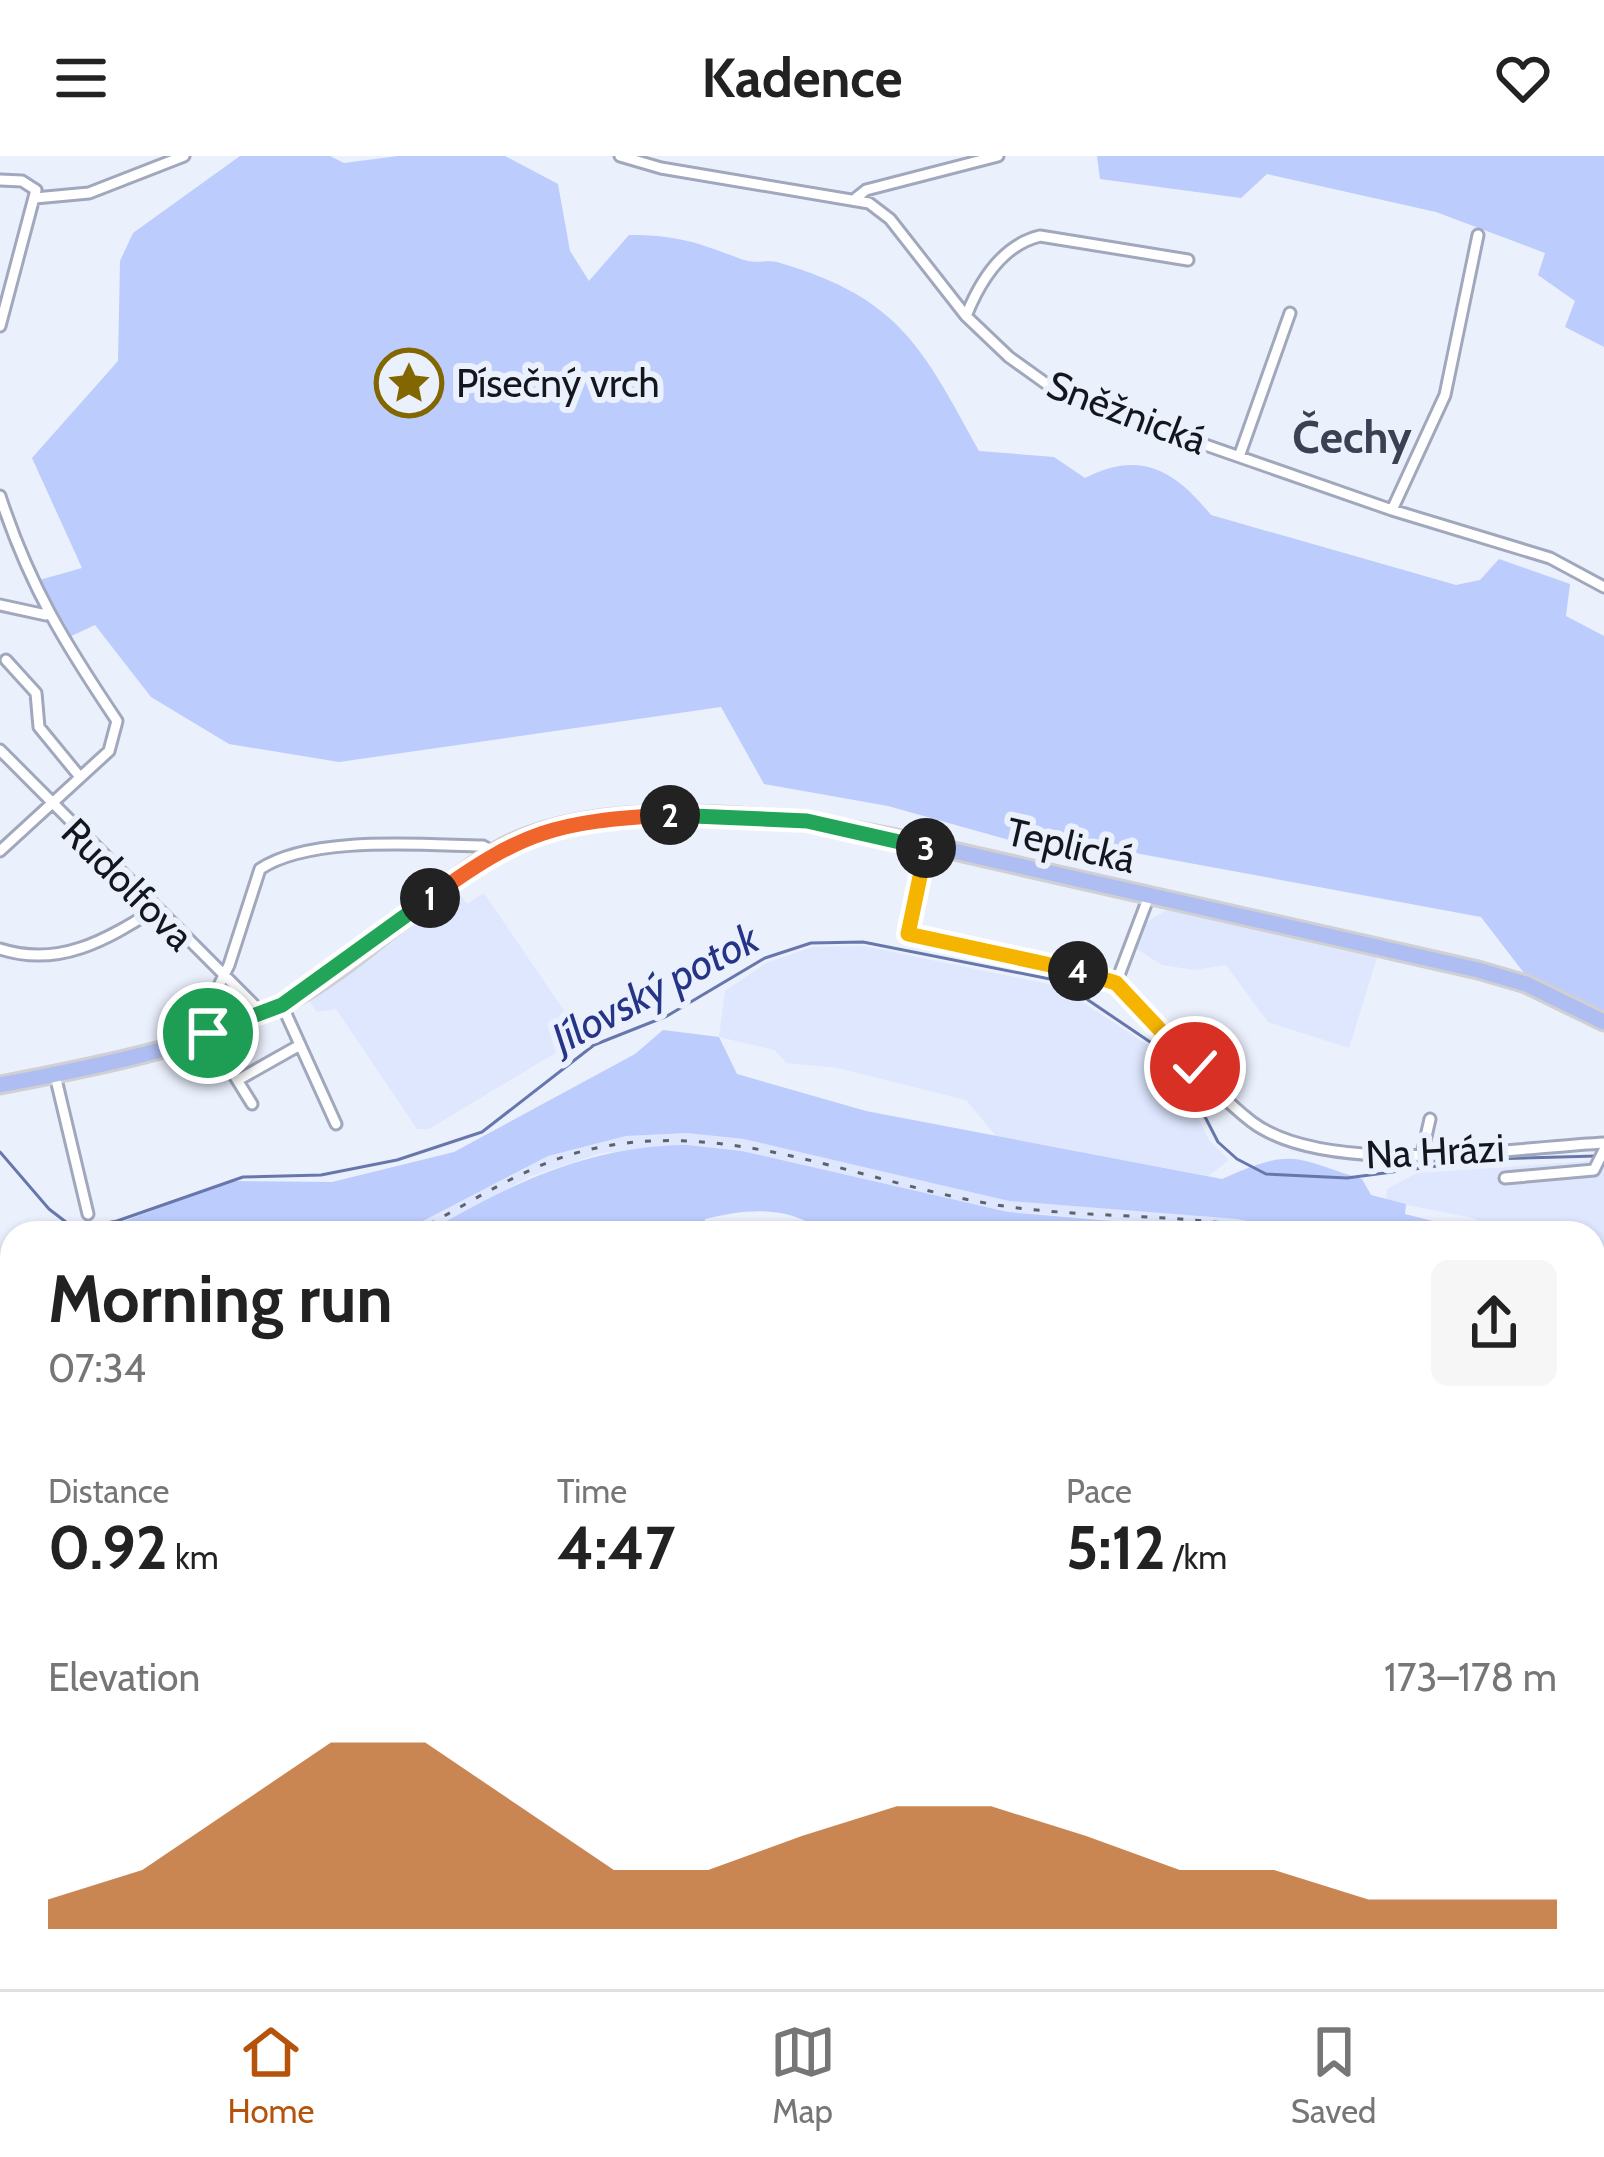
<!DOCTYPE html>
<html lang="en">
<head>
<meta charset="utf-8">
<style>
	:root { --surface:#fff; --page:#f6f6f6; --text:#222; --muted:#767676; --line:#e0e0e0; --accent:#b45309 }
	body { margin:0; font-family:Cabin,sans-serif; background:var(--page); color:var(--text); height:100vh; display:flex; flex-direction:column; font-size:45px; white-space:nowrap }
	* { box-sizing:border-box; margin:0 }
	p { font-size:39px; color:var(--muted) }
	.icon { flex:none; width:66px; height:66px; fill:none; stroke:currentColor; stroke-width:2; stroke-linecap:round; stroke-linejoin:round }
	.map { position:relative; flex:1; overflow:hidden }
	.panel { position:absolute; left:0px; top:1065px; width:1605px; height:768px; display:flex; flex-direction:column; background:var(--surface); border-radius:36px 36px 0 0; box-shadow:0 3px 9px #0004 }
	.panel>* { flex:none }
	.pin { position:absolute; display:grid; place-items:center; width:102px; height:102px; color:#fff; margin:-51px; border:6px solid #fff; border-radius:50%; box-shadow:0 3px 12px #0007 }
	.km { position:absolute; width:60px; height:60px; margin:-30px; border-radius:50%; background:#222; color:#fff; font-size:33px; line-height:60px; text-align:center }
	.round { display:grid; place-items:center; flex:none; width:126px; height:126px; border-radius:18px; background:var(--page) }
	.overview { display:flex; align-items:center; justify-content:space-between; height:204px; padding:0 48px }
	h1 { font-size:66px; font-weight:700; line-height:90px }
	.metrics { display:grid; grid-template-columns:repeat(3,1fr); gap:18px; height:204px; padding:12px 48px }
	.metrics div { display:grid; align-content:center }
	.metrics b { font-size:60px; font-weight:700 }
	.metrics small { font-size:33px; font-weight:400 }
	.metrics p { font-size:33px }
	.chart { height:336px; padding:24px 48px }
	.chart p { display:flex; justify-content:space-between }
	.chart svg { width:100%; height:216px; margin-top:12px; fill:var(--accent); opacity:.7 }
	header { display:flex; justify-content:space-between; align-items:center; height:156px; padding:0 48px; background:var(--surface); font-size:54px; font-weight:700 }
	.dock { display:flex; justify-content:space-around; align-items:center; height:168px; border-top:3px solid var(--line); background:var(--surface); font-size:33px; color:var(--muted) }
	.dock a { display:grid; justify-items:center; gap:6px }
	.dock .on { color:var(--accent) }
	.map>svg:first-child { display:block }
	.built { fill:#dee7fe }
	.green { fill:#bcccfc }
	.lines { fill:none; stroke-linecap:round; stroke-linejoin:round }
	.stream { stroke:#6777ac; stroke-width:3 }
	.street-casing { stroke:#a1a8bd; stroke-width:15 }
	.primary-casing { stroke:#d0d0d2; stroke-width:21 }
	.street { stroke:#fff; stroke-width:9 }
	.primary { stroke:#afbef2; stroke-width:15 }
	.rail { stroke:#5e626b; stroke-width:3; stroke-dasharray:6 12; stroke-linecap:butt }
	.split-1-casing { stroke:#fff; stroke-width:24 }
	.split-2-casing { stroke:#fff; stroke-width:24 }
	.split-3-casing { stroke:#fff; stroke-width:24 }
	.split-4-casing { stroke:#fff; stroke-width:24 }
	.split-5-casing { stroke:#fff; stroke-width:24 }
	.split-1 { stroke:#22a559; stroke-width:15 }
	.split-2 { stroke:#f0652b; stroke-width:15 }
	.split-3 { stroke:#22a559; stroke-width:15 }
	.split-4 { stroke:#f5b400; stroke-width:15 }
	.split-5 { stroke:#f5b400; stroke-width:15 }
	.labels { text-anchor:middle; stroke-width:12; stroke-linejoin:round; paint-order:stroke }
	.poi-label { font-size:39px; fill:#13161d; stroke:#ebf0fd; text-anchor:start }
	.street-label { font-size:39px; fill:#13161d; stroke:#ebf0fd }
	.water-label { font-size:42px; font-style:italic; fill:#253487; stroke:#ebf0fd }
	.quarter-label { font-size:45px; font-weight:bold; fill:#3b4153; stroke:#ebf0fd }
</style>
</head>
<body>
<header><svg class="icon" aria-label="menu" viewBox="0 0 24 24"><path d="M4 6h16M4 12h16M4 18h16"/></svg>Kadence<svg class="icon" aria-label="heart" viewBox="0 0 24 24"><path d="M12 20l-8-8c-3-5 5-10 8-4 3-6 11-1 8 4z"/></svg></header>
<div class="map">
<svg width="1604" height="1833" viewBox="0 0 1604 1833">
	<rect width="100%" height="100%" fill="#ebf0fd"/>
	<!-- built -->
	<path class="built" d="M 458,736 L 467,748 L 484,737 L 582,881 L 429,973 L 417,973 L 336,853 L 317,856 L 308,843 Z
		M 1167,754 L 1377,802 L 1349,892 L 1268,866 L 1226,809 L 1194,814 L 1162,809 L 1137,793 L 1145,767 Z
		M 864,790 L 1058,830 L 1157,895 L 1181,926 L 1209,984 L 1229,1004 L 1208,1020 L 996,980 L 966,944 L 838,912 L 786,907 L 775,894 L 719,881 L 725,835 L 766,807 L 812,791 Z
		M 687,977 L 744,983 L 1009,1045 L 1237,1063 L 1304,1077 L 1008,1056 L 742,995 L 687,989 L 601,997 L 531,1020 L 426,1077 L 400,1077 L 548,1000 L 626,980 Z
		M 1604,1004 L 1604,1104 L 1593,1102 L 1593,1077 L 1501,1077 L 1473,1062 L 1386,1045 L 1387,1033 L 1417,1017 Z"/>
	<!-- green -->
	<path class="green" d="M 240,0 L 330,0 L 344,7 L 398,0 L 505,0 L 558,28 L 570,95 L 589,125 L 629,79 C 679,79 698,87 744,104 C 755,108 768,103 780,107 C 900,142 923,193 979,295 L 1054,301 L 1085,322 C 1139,294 1174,313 1211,359 L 1456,429 L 1480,424 L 1499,403 L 1570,428 L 1566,460 L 1604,480 L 1604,859 L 1524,817 L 1481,761 L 1086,688 L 1080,704 L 888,650 L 764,628 L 721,551 L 339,606 L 229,588 L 151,541 L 95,469 L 67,482 L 36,425 L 82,412 L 32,302 L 118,205 L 120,105 L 133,77 Z
		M 1097,0 L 1604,0 L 1604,191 L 1565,171 L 1575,145 L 1538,119 L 1545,97 L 1436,56 L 1267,18 L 1241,42 L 1100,23 Z
		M 663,874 L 719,881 L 737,918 L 866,955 L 1222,1023 C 1293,992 1290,1000 1362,1023 L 1371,1039 L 1406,1048 L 1405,1058 L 1480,1077 L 1304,1077 L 1237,1063 L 1009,1045 L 744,983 L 687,977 L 626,980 L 548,1000 L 400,1077 L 93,1077 L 230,1025 L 332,1026 L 454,996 L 635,898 Z
		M 687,989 L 742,995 L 1008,1056 L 1256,1077 L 824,1077 C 790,1048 745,1053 705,1063 L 702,1077 L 426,1077 C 510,1028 587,990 687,989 Z
		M 12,1142 L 12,1821 L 745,1821 L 751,1833 L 0,1833 L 0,1143 Z
		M 1604,1624 L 1604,1833 L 918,1833 L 923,1821 L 1593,1821 L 1593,1631 Z"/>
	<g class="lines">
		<!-- stream -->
		<path class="stream" d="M 0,996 L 49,1053 L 75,1073 L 117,1065 L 243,1021 L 321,1019 L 397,1004 L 482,976 L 594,889 L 667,860 L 765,802 L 811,787 L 863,786 L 1060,825 L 1159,892 L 1185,922 L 1218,986 L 1237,1003 L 1266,1018 L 1347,1022 L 1490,1003 L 1596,1000
			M 0,1254 L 12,1260
			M 1593,1398 L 1604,1395
			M 1593,1723 L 1604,1691
			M 1552,1821 L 1552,1833
			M 938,1833 L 940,1821"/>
		<defs>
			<path id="street" d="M 620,0 L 661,12 L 869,47 L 890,63 L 966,160 L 1009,201 L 1062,239 L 1392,354 L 1550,402 L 1604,431
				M 0,24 L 22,25 L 36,34 L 0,170
				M 35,42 L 89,37 L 184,0
				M 856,42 L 866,34 L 998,0
				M 966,160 C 980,125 1002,89 1040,80 L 1188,104
				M 1240,298 L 1290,157
				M 0,340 C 30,431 64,486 117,565 L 109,595 L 0,695
				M 1392,354 L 1445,239 L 1478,79
				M 0,449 L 46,459
				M 6,504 L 36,537 L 39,571 L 80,621
				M 0,594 L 262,857
				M 926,690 L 908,778 L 1052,806 L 1116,827 L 1149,740
				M 0,793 C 59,812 106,784 154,754
				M 1116,827 C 1165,870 1200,926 1252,966 C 1327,1022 1510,992 1604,987
				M 282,849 L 336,968
				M 55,919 L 88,1058
				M 238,924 L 300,889
				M 252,948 L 208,877 L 208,852 L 229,809 L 260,713 C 311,679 423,689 483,690 L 494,696
				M 1422,998 L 1430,963
				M 1505,1022 L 1594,1014 L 1604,994
				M 1593,1155 L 1604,1166
				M 0,1236 L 12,1237
				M 1593,1239 L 1604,1235
				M 1593,1409 L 1604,1403
				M 750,1821 L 757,1833
				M 776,1833 L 778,1821
				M 1104,1833 L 1109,1821"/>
			<path id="primary" d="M 0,929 C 93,911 196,892 281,849 C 359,810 421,739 496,695 C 593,637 785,659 892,681 L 1478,814 L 1526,828 L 1604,866"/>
		</defs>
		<!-- street casing -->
		<use href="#street" class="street-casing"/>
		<!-- primary casing -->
		<use href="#primary" class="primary-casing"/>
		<!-- street -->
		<use href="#street" class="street"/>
		<!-- primary -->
		<use href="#primary" class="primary"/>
		<!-- rail -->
		<path class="rail" d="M 413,1077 C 465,1050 513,1017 569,999 C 720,953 862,1030 1010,1051 C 1100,1063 1194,1057 1283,1077
			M 0,1137 L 12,1136
			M 1593,1246 L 1604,1250"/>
	</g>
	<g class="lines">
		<defs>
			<path id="split-1" d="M 208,877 L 282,849 L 430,742"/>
			<path id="split-2" d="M 430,742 C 522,675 556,665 670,659"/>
			<path id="split-3" d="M 670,659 L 807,665 L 926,692"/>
			<path id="split-4" d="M 926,692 L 908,778 L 1078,815"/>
			<path id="split-5" d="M 1078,815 L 1116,827 L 1195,911"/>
		</defs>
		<!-- split-1 casing -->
		<use href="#split-1" class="split-1-casing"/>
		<!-- split-2 casing -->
		<use href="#split-2" class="split-2-casing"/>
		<!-- split-3 casing -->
		<use href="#split-3" class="split-3-casing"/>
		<!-- split-4 casing -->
		<use href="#split-4" class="split-4-casing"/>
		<!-- split-5 casing -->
		<use href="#split-5" class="split-5-casing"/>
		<!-- split-1 -->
		<use href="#split-1" class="split-1"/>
		<!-- split-2 -->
		<use href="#split-2" class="split-2"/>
		<!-- split-3 -->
		<use href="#split-3" class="split-3"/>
		<!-- split-4 -->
		<use href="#split-4" class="split-4"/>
		<!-- split-5 -->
		<use href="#split-5" class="split-5"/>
	</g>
	<!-- icons -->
	<defs>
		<symbol id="sight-ring" viewBox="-11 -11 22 22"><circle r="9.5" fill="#ebf0fd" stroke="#826700" stroke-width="1.5"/><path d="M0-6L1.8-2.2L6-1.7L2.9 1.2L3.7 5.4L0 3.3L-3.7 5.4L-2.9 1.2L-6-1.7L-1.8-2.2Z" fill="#826700"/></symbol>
	</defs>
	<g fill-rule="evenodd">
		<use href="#sight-ring" x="371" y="189" width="76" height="76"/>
	</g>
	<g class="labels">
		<!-- poi labels -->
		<g class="poi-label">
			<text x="456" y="241">Písečný vrch</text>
		</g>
		<!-- street labels -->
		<g class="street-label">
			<text transform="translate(1127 256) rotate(21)" y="14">Sněžnická</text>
			<text transform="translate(1071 689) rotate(13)" y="14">Teplická</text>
			<text transform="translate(128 728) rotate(45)" y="14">Rudolfova</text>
			<text transform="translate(1435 995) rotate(-3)" y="14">Na Hrázi</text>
		</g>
		<!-- water labels -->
		<g class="water-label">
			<text transform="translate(655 832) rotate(-28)" y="15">Jílovský potok</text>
		</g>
		<!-- quarter labels -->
		<g class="quarter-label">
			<text x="1352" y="297">Čechy</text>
		</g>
	</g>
</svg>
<div class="pin" style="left:208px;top:877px;background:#1e9e55"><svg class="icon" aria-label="arrive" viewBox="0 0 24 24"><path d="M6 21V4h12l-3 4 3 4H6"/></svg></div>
<div class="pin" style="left:1195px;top:911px;background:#d93025"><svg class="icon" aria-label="check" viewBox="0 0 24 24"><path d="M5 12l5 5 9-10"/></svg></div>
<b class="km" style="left:430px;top:742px">1</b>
<b class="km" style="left:670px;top:659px">2</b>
<b class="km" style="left:926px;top:692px">3</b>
<b class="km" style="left:1078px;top:815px">4</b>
<section class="panel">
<div class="overview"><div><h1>Morning run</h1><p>07:34</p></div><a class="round"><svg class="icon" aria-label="share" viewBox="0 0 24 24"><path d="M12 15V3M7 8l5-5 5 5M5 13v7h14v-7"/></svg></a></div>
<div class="metrics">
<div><p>Distance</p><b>0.92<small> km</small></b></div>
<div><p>Time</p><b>4:47</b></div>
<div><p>Pace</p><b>5:12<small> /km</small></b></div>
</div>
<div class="chart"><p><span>Elevation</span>173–178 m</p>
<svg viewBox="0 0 160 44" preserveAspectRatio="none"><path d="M0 44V38L10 32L20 19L30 6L40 6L50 19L60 32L70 32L80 25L90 19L100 19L110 25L120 32L130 32L140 38L150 38L160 38V44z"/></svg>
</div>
</section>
</div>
<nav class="dock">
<a class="on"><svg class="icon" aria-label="home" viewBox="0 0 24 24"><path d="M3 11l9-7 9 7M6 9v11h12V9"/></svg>Home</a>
<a><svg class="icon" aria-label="map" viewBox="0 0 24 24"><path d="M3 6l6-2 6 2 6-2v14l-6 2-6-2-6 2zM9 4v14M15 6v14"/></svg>Map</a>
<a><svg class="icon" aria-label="saved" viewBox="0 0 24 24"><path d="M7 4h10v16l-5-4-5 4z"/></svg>Saved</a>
</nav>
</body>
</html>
